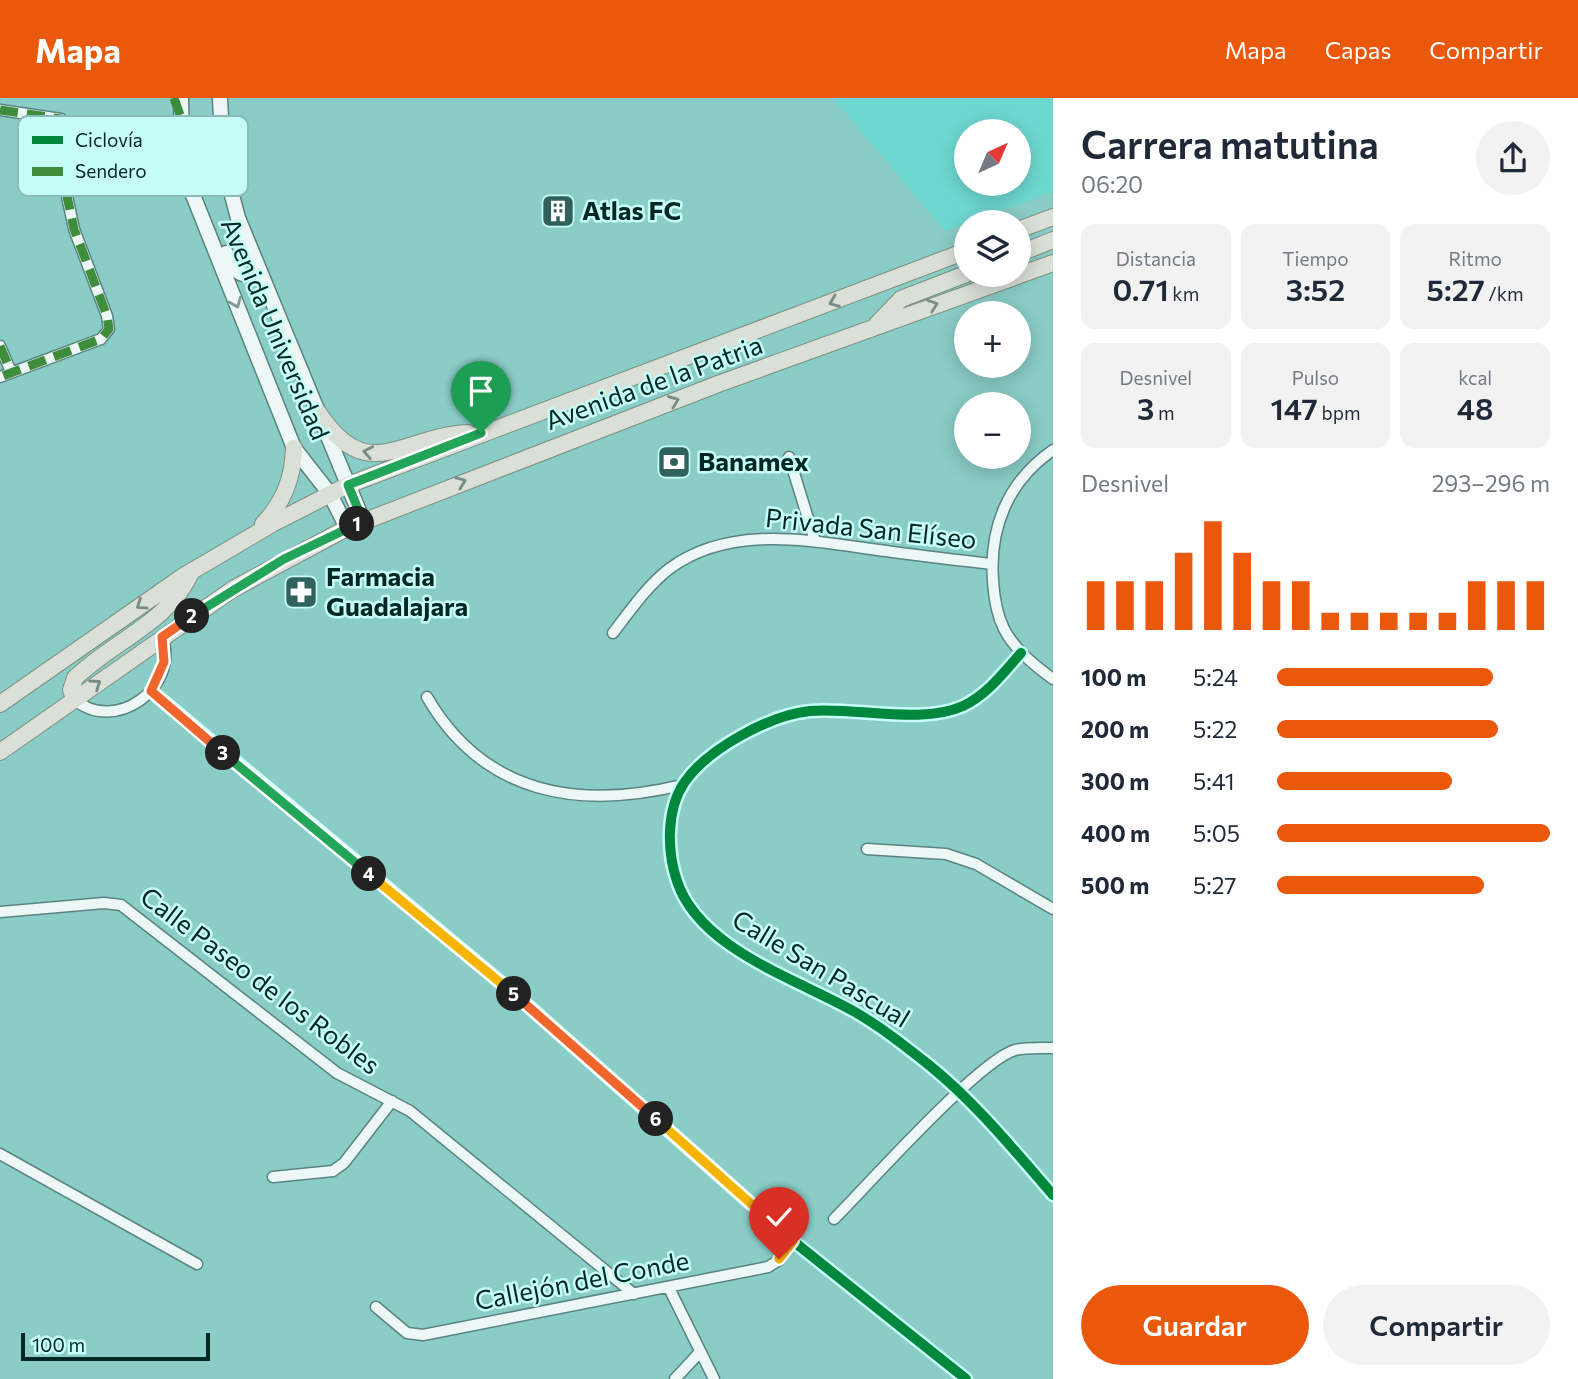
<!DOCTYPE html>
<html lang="es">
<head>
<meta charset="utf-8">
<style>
	:root { --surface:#fff; --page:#f2f2f3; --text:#1f2937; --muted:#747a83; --accent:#ea580c }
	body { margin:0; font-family:Commissioner,sans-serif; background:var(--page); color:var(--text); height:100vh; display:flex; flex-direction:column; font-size:26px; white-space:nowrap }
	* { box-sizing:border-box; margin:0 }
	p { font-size:23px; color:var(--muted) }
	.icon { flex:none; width:38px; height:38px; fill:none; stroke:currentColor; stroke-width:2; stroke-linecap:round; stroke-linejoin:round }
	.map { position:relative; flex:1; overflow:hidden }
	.details { display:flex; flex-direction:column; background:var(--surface); width:525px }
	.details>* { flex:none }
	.needle { width:46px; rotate:44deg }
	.controls { position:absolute; left:954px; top:21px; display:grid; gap:14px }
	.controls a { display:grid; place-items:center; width:77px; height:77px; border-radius:50%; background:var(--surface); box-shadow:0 4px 18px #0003; font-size:35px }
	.scale { position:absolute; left:21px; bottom:18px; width:189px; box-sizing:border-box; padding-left:7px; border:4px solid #002724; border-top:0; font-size:19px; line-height:24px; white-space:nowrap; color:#002724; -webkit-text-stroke:5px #c7fdf7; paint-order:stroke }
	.pin { position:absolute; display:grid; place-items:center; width:60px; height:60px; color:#fff; margin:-72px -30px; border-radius:50% 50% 50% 0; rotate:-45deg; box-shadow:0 0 7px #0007 }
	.pin .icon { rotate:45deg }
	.km { position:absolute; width:35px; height:35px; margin:-18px; border-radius:50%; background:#222; color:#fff; font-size:19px; line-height:35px; text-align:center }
	.round { display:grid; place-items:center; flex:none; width:74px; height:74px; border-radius:37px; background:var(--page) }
	.overview { display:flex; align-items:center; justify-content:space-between; height:119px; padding:0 28px }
	h1 { font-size:38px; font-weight:600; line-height:52px }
	.figures { display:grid; grid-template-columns:repeat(3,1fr); gap:10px; height:119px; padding:7px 28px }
	.figures div { display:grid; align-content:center; border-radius:14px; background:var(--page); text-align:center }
	.figures b { font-size:30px; font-weight:600 }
	.figures small { font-size:19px; font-weight:400 }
	.figures p { font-size:19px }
	.chart { height:196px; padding:14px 28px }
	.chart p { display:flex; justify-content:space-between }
	.chart svg { width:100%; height:126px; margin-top:7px; stroke:var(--accent); stroke-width:6 }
	.action { display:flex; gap:14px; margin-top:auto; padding:14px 28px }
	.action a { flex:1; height:80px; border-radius:42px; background:var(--accent); color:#fff; font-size:28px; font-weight:600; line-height:80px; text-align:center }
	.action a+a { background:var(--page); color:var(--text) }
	ul { padding:0 28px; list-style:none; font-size:23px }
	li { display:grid; grid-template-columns:112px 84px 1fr; align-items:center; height:52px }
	li i { height:18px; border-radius:9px; background:var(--accent) }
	header { display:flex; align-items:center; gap:42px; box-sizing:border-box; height:98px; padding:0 35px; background:var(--accent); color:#fff }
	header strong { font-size:33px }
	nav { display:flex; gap:38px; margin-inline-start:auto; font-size:24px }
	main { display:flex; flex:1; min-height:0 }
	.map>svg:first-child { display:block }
	.built { fill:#6ed8d0; fill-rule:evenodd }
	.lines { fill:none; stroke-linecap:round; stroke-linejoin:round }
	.street-casing { stroke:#5a8481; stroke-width:13 }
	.secondary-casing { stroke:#5a8481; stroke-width:17 }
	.primary-casing { stroke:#7a9182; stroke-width:18 }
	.street { stroke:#edf7f6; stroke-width:10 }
	.secondary { stroke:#edf7f6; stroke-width:14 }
	.primary { stroke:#dadfd7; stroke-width:16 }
	.quiet { stroke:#3e8d3c; stroke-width:9; stroke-dasharray:18 9; stroke-linecap:butt }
	.cycleway-casing { stroke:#c7fdf7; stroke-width:15 }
	.cycleway { stroke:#00873e; stroke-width:10 }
	.oneway { stroke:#788c86 }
	.oneway2 { stroke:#829998 }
	.split-1-casing { stroke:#fff; stroke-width:14 }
	.split-2-casing { stroke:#fff; stroke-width:14 }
	.split-3-casing { stroke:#fff; stroke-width:14 }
	.split-4-casing { stroke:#fff; stroke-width:14 }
	.split-5-casing { stroke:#fff; stroke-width:14 }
	.split-6-casing { stroke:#fff; stroke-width:14 }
	.split-7-casing { stroke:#fff; stroke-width:14 }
	.split-1 { stroke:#22a559; stroke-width:9 }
	.split-2 { stroke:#22a559; stroke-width:9 }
	.split-3 { stroke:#f0652b; stroke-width:9 }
	.split-4 { stroke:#22a559; stroke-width:9 }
	.split-5 { stroke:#f5b400; stroke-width:9 }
	.split-6 { stroke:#f0652b; stroke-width:9 }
	.split-7 { stroke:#f5b400; stroke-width:9 }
	.labels { text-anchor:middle; stroke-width:5; stroke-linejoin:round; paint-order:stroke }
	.poi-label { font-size:26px; font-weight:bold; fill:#002724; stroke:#c7fdf7; text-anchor:start }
	.street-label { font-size:26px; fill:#002724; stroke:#c7fdf7 }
	.key { fill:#c7fdf7; stroke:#8bbdb8; stroke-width:2 }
	.key-label { font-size:19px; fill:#002724 }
</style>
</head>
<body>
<header>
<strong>Mapa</strong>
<nav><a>Mapa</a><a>Capas</a><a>Compartir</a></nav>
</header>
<main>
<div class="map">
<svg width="1053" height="1281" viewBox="0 0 1053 1281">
	<rect width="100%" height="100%" fill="#8accc6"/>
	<!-- built -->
	<path class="built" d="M 833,0 L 1053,0 L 1053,94 L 945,133 ZM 966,33 L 1018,33 L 1018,86 L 966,86 Z"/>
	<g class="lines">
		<defs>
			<path id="street" d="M 0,12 L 61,21 L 64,84 L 74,131 L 107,218 L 109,231 L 101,241 L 0,279
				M 0,248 L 11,274
				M 1053,352 C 1008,383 989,430 993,483 C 994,499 997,517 1004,531 C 1015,552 1034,567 1053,581
				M 789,359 L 815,443
				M 613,535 C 630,513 647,488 669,471 C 732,424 815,444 886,453 C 921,458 957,462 992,466
				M 1021,555 C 1004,574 987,597 963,608 C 921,627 857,609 810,613 C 770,617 707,651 684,685 C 666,712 667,754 677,783 C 699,851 797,881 855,914 C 881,929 905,948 929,967 C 975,1004 1014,1052 1053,1097
				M 151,593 L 517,898 L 793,1143 L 966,1281
				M 427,599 C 484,697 579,712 682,687
				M 74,601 C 114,637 181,589 162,539
				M 867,751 L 946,756 L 976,766 L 1053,811
				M 0,814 L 104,805 L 121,807 L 337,975 L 410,1013 L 634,1196
				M 0,1056 L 197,1166
				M 273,1079 L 333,1073 L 344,1065 L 392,1003
				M 834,1121 C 868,1087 978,963 1015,952 C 1027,949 1041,950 1053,950
				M 669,1190 L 714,1281
				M 376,1209 L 407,1235 L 423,1237 L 768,1169 L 779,1162 L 793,1143
				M 675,1281 L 700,1254"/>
			<path id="secondary" d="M 181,0 L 182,50 L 193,97 L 294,350 L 330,396 L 347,430
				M 220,0 L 223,63 L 238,120 L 363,423
				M 226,155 C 232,172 242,182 260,174"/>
			<path id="primary" d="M 1018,132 L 1053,119
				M 1018,156 L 1053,142
				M 877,226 L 901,201 L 966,176
				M 318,314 C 368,390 401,338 468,335
				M 263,426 C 284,404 293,380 294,350
				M 74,601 L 71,592 L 75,580 C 113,543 168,525 191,475
				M 0,606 L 182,479 L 272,426 L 348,387 L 966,153
				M 0,654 L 233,491 L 347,430 L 718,286 L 1053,165"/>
		</defs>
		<!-- street casing -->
		<use href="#street" class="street-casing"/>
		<!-- secondary casing -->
		<use href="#secondary" class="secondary-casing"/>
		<!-- primary casing -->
		<use href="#primary" class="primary-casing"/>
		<!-- street -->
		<use href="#street" class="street"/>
		<!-- secondary -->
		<use href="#secondary" class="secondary"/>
		<!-- primary -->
		<use href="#primary" class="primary"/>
		<!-- quiet -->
		<path class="quiet" d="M 174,0 L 180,17
			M 0,12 L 61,21 L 64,84 L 74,131 L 107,218 L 109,231 L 101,241 L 0,279
			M 0,248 L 11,274"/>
		<defs>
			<path id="cycleway" d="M 1021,555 C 1004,574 987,597 963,608 C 921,627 857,609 810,613 C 770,617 707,651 684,685 C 666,712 667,754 677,783 C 699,851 797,881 855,914 C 881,929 905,948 929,967 C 975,1004 1014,1052 1053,1097
				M 151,593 L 517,898 L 793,1143 L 966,1281"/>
		</defs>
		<!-- cycleway casing -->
		<use href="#cycleway" class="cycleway-casing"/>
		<!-- cycleway -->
		<use href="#cycleway" class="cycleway"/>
	</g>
	<!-- one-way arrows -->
	<defs><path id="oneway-chevron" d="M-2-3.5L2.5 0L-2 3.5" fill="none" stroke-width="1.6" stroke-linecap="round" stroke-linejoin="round" transform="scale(1.75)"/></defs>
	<g class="oneway">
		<use href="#oneway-chevron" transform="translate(834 204) rotate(159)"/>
		<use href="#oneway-chevron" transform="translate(933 207) rotate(-20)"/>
		<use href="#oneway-chevron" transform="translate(674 303) rotate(-21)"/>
		<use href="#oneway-chevron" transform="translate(368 354) rotate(-169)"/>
		<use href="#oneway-chevron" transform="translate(461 384) rotate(-21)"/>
		<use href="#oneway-chevron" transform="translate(141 507) rotate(146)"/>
		<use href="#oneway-chevron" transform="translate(96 586) rotate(-35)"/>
	</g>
	<use class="oneway2" href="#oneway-chevron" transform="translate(236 205) rotate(68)"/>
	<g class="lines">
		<defs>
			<path id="split-1" d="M 357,426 L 363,423 L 348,387 L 481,335"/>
			<path id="split-2" d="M 192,518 L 284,461 L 357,426"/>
			<path id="split-3" d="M 192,518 L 162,539 L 164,564 L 151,593 L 223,655"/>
			<path id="split-4" d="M 223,655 L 369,776"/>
			<path id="split-5" d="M 369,776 L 514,896"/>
			<path id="split-6" d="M 514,896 L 656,1021"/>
			<path id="split-7" d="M 656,1021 L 793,1143 L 779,1161"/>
		</defs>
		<!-- split-1 casing -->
		<use href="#split-1" class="split-1-casing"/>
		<!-- split-2 casing -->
		<use href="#split-2" class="split-2-casing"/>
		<!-- split-3 casing -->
		<use href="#split-3" class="split-3-casing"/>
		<!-- split-4 casing -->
		<use href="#split-4" class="split-4-casing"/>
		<!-- split-5 casing -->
		<use href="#split-5" class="split-5-casing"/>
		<!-- split-6 casing -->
		<use href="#split-6" class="split-6-casing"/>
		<!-- split-7 casing -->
		<use href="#split-7" class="split-7-casing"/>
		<!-- split-1 -->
		<use href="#split-1" class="split-1"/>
		<!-- split-2 -->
		<use href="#split-2" class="split-2"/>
		<!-- split-3 -->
		<use href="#split-3" class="split-3"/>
		<!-- split-4 -->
		<use href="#split-4" class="split-4"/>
		<!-- split-5 -->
		<use href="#split-5" class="split-5"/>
		<!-- split-6 -->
		<use href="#split-6" class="split-6"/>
		<!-- split-7 -->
		<use href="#split-7" class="split-7"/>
	</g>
	<!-- icons -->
	<defs>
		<symbol id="building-square" viewBox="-11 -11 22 22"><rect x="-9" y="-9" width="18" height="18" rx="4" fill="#30615d" stroke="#c7fdf7"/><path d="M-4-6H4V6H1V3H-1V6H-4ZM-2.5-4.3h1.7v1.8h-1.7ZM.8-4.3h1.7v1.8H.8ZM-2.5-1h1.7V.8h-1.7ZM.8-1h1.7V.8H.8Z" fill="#fff"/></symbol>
		<symbol id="bank-square" viewBox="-11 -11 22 22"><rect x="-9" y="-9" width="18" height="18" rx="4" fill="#30615d" stroke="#c7fdf7"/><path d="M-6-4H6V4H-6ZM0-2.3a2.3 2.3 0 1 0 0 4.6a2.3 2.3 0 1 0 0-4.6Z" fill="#fff"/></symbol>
		<symbol id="pharmacy-square" viewBox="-11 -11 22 22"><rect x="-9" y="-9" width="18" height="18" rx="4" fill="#30615d" stroke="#c7fdf7"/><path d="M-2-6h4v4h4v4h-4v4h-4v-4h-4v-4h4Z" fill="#fff"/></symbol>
	</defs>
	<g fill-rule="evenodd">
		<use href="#building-square" x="539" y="94" width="38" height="38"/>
		<use href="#bank-square" x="655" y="345" width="38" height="38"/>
		<use href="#pharmacy-square" x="282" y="475" width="38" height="38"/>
	</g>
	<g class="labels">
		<!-- poi labels -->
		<g class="poi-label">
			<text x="582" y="122">Atlas FC</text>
			<text x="698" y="373">Banamex</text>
			<text x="326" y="488">Farmacia<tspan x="326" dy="30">Guadalajara</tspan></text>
		</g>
		<!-- street labels -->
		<g class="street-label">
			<text transform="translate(275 231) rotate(67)" y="9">Avenida Universidad</text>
			<text transform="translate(654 285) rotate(-20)" y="9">Avenida de la Patria</text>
			<text transform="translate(871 431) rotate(6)" y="9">Privada San Elíseo</text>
			<text transform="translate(821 871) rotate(31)" y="9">Calle San Pascual</text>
			<text transform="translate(260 883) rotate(37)" y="9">Calle Paseo de los Robles</text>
			<text transform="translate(582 1183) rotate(-11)" y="9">Callejón del Conde</text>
		</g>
	</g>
	<!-- legend -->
	<rect x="18" y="18" width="230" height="80" rx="10" class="key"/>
	<rect x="32" y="38" width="31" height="8" fill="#00873e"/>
	<rect x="32" y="69" width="31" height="9" fill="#3e8d3c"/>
	<g class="key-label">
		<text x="75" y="49">Ciclovía</text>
		<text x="75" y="80">Sendero</text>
	</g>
</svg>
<div class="controls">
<a><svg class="needle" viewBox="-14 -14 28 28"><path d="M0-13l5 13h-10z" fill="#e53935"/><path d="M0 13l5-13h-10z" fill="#747a83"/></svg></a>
<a><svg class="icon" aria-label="layers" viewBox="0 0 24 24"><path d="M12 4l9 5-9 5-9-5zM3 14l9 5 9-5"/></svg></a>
<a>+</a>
<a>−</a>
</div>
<div class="scale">100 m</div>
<div class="pin" style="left:481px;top:335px;background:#1e9e55"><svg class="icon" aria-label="arrive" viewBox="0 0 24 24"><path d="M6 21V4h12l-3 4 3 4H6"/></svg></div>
<div class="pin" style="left:779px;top:1161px;background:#d93025"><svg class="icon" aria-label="check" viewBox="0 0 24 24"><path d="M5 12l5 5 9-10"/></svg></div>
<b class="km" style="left:357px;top:426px">1</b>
<b class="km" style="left:192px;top:518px">2</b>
<b class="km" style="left:223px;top:655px">3</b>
<b class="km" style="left:369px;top:776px">4</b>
<b class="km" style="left:514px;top:896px">5</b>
<b class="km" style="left:656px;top:1021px">6</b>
</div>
<section class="details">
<div class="overview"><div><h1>Carrera matutina</h1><p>06:20</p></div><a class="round"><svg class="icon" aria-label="share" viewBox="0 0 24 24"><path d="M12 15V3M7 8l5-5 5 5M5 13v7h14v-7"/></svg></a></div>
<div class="figures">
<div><p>Distancia</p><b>0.71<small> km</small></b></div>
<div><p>Tiempo</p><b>3:52</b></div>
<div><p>Ritmo</p><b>5:27<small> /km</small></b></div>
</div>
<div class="figures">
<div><p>Desnivel</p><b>3<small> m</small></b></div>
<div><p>Pulso</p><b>147<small> bpm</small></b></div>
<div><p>kcal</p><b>48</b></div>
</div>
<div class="chart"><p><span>Desnivel</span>293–296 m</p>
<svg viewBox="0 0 160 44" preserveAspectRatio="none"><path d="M5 44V27M15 44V27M25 44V27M35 44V17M45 44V6M55 44V17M65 44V27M75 44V27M85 44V38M95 44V38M105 44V38M115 44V38M125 44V38M135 44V27M145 44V27M155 44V27"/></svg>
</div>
<ul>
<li><b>100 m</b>5:24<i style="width:79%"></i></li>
<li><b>200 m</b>5:22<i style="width:81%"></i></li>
<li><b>300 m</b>5:41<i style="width:64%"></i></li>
<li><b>400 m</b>5:05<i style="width:100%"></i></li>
<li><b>500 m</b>5:27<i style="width:76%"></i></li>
</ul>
<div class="action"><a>Guardar</a><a>Compartir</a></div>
</section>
</main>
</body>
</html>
